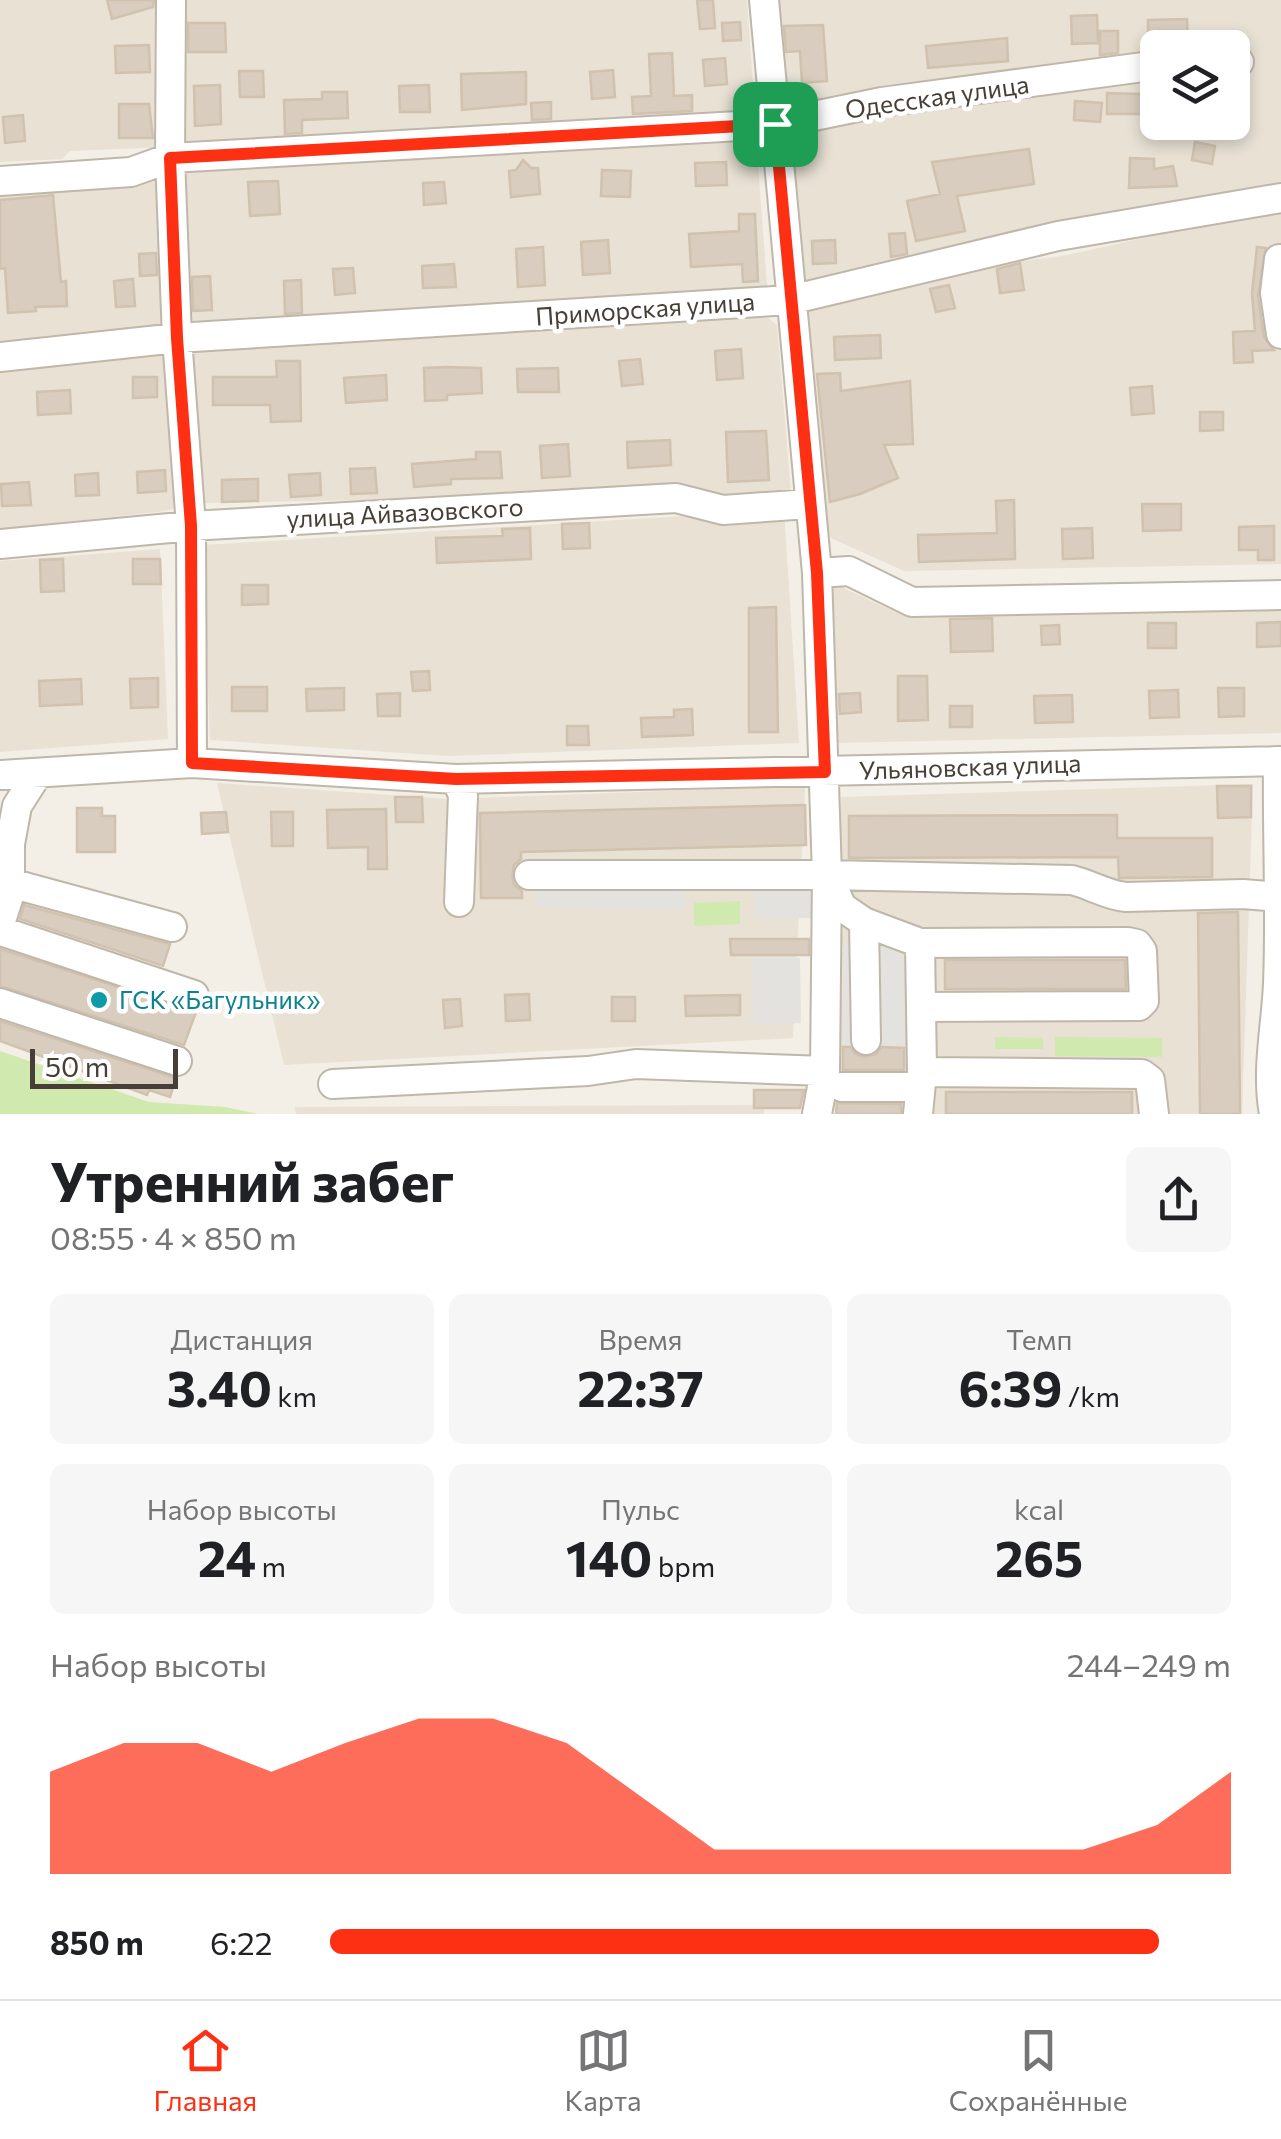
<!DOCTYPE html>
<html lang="ru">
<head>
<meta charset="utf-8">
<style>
	:root { --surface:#fff; --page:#f6f6f6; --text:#202124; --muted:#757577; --line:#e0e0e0; --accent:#fe3013 }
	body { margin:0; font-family:Commissioner,sans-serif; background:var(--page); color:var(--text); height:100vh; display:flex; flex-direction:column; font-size:38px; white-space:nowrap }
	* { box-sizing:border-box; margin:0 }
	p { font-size:32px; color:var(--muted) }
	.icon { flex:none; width:55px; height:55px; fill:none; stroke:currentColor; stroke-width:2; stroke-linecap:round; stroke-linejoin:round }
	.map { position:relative; height:1114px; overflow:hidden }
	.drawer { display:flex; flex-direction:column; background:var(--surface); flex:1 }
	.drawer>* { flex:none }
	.buttons { position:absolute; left:1140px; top:30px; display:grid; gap:20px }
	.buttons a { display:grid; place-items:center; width:110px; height:110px; border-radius:15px; background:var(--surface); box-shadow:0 5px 15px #0003; font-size:50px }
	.scale { position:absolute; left:30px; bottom:25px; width:148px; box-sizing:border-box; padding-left:10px; border:5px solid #473f35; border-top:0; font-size:28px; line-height:35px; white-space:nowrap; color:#473f35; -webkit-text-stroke:8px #fff; paint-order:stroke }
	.pin { position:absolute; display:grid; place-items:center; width:85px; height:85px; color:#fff; margin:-42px; border-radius:20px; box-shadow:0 5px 15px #0006 }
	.round { display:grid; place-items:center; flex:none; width:105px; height:105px; border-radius:15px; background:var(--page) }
	.overview { display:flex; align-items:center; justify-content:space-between; height:170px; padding:0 50px }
	h1 { font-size:55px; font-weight:700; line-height:75px }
	.figures { display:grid; grid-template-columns:repeat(3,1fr); gap:15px; height:170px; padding:10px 50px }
	.figures div { display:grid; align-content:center; border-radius:15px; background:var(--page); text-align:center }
	.figures b { font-size:50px; font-weight:700 }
	.figures small { font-size:28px; font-weight:400 }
	.figures p { font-size:28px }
	.chart { height:280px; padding:20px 50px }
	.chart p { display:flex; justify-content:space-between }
	.chart svg { width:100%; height:180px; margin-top:10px; fill:var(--accent); opacity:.7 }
	ul { padding:0 50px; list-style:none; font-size:32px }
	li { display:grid; grid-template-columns:160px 120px 1fr; align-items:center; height:75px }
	li i { height:25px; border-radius:12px; background:var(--accent) }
	.tabs { display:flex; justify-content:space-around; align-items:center; height:140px; border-top:2px solid var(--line); background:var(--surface); font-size:28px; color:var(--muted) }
	.tabs a { display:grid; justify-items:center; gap:5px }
	.tabs .selected { color:var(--accent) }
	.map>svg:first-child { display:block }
	.residential { fill:#e8e1d4 }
	.green { fill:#d0e9ae }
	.parking { fill:#e4e2de }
	.building { fill:#d8cdbe; stroke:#d0c2ae; stroke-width:2.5 }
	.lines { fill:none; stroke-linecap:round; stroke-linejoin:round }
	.minor-casing { stroke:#bfb7a9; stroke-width:32 }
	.minor { stroke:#fff; stroke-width:28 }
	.route-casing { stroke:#fff; stroke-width:20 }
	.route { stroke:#fe3013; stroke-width:12 }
	.culture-dot { fill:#0f9aa8; stroke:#fff; stroke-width:4 }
	.labels { text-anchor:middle; stroke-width:9; stroke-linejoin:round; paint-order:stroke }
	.street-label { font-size:25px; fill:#473f35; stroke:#fff }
	.culture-label { font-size:25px; fill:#0d838f; stroke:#fff; text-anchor:start }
</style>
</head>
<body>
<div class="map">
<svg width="1281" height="1114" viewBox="0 0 1281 1114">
	<rect width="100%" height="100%" fill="#f3efe6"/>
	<!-- residential -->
	<path class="residential" d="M 0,0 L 747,0 L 755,114 L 546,132 L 70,151 L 62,159 L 0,162 Z
		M 774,0 L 1281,0 L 1281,196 L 1121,209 L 796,285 L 777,130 L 1157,70 L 1158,122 L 1232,122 L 1232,48 L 1158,48 L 1157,59 L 783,107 Z
		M 756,136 L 767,286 L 439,315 L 0,343 L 0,187 L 180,169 Z
		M 1281,207 L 1281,564 L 904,571 L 831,538 L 806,483 L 796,308 L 981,266 L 1063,256 Z
		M 760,312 L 777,325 L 791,493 L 201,503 L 158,512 L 0,529 L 0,365 Z
		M 784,510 L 799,743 L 449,756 L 210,740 L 203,545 Z
		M 160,549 L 168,739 L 0,752 L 0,561 Z
		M 826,580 L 900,614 L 1281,607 L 1281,733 L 834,743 Z
		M 217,783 L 448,799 L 805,786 L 793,1038 L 284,1065 Z
		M 1253,784 L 1242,1114 L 835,1114 L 841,797 Z
		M 764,1105 L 764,1114 L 296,1114 L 295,1107 Z"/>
	<!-- green -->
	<path class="green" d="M 740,901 L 740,924 L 694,926 L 694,903 Z
		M 995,1037 L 1043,1038 L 1043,1049 L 995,1049 Z
		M 1055,1037 L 1162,1038 L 1162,1057 L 1055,1056 Z
		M 0,1051 L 149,1102 L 225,1107 L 258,1114 L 0,1114 Z"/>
	<!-- parking -->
	<path class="parking" d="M 537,882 L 685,882 L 685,909 L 537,908 Z
		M 816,890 L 816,918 L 754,919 L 754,891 Z
		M 858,930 L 909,952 L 909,1045 L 842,1045 L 843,945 L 858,945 Z
		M 752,958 L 800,958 L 801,1023 L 753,1024 Z"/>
	<!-- building -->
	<path class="building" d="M 107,0 L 154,0 L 153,7 L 112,19 Z
		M 697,0 L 713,0 L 715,28 L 700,29 Z
		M 1097,15 L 1098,43 L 1072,44 L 1071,16 Z
		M 1187,19 L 1188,45 L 1148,46 L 1148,20 Z
		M 740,22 L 741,40 L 723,41 L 722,23 Z
		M 188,23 L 225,23 L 226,52 L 188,52 Z
		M 823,25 L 827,81 L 802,83 L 800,51 L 786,52 L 784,26 Z
		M 1100,31 L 1118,31 L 1118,53 L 1100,55 Z
		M 1007,38 L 1008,61 L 928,68 L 926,46 Z
		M 149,45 L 150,72 L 116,73 L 115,46 Z
		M 672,53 L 674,96 L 692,95 L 692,111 L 633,114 L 632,97 L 651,96 L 649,54 Z
		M 725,58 L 727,84 L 705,86 L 703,60 Z
		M 613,70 L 615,97 L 592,99 L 590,72 Z
		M 239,71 L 263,71 L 264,97 L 240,97 Z
		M 526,72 L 526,104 L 462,110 L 461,74 Z
		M 220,85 L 221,124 L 195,126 L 194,86 Z
		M 429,85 L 430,112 L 400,112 L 399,86 Z
		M 1158,91 L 1158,120 L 1142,121 L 1141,114 L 1107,114 L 1107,93 L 1141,94 L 1141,92 Z
		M 322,92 L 347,92 L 348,118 L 302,120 L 302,133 L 285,134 L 284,100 L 322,99 Z
		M 1075,101 L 1102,103 L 1100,122 L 1074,120 Z
		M 551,102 L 551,119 L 532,120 L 531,103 Z
		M 119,104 L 149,104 L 153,138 L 119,138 Z
		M 23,115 L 25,141 L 5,143 L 3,117 Z
		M 1195,142 L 1215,146 L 1212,164 L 1192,160 Z
		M 1029,149 L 1034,184 L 957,196 L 965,231 L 916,241 L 907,201 L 940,194 L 932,162 Z
		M 1130,158 L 1154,159 L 1154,169 L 1173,166 L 1177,186 L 1129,188 Z
		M 523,160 L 531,168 L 538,168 L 540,194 L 511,197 L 509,171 L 516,170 Z
		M 726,162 L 727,185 L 696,186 L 695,163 Z
		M 602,170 L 631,171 L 630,197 L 601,196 Z
		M 278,181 L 280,214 L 250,216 L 248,182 Z
		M 444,182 L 446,203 L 424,205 L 423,183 Z
		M 53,195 L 61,282 L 66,281 L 67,306 L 35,307 L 36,311 L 8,313 L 5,268 L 0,269 L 0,200 Z
		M 739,214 L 755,214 L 758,281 L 743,282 L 742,264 L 691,267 L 689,234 L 739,231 Z
		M 905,233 L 907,254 L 891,257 L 889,234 Z
		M 608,240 L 610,273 L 583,275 L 581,242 Z
		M 835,240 L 836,263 L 813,264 L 812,241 Z
		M 543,247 L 545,285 L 518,287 L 516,249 Z
		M 1257,247 L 1266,248 L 1258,296 L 1264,337 L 1274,350 L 1252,351 L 1253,362 L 1234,363 L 1233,332 L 1255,331 L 1252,293 Z
		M 156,253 L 157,275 L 140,276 L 139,254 Z
		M 1020,263 L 1024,290 L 1000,293 L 997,269 Z
		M 454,264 L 456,287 L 423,288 L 422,266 Z
		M 353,268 L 355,293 L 335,295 L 333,269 Z
		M 210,276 L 212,310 L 193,311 L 192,277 Z
		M 133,279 L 135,306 L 116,307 L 114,281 Z
		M 301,280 L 302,313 L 285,314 L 284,281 Z
		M 949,285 L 955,308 L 936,312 L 930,289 Z
		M 880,335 L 881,358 L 835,360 L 834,337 Z
		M 741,349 L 743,378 L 717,380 L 715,351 Z
		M 640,359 L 643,384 L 622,386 L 619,361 Z
		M 276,361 L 300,361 L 301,421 L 271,422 L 270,405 L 213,405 L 213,377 L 277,377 Z
		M 446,367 L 481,368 L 482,393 L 447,395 L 447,400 L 425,401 L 424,368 Z
		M 558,368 L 559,392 L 518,392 L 517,369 Z
		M 840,373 L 841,391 L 910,381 L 913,444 L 884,445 L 898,478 L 860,494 L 830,502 L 817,374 Z
		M 386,375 L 387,400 L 346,403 L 344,378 Z
		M 133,377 L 157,377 L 157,397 L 133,398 Z
		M 1152,386 L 1154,413 L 1132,415 L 1130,388 Z
		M 70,390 L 71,413 L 38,415 L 37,392 Z
		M 1200,412 L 1223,412 L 1223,430 L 1200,431 Z
		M 766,431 L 769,480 L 728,482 L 726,432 Z
		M 670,440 L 671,465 L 628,468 L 627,442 Z
		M 568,444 L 570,476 L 542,478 L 540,446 Z
		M 476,452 L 500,452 L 502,478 L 451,479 L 451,484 L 414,487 L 412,464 L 476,459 Z
		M 375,468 L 377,493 L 351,494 L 350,469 Z
		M 165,470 L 166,491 L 138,493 L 137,472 Z
		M 98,473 L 99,495 L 76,496 L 75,475 Z
		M 320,473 L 321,495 L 291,497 L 289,475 Z
		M 258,479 L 258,501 L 222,502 L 222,480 Z
		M 29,482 L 31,505 L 2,506 L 1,484 Z
		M 1014,500 L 1015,559 L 919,562 L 918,535 L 997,533 L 996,501 Z
		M 1142,504 L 1181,504 L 1181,530 L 1143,531 Z
		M 589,523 L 590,548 L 563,549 L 562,524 Z
		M 1274,526 L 1274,560 L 1258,560 L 1258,550 L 1239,550 L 1239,527 Z
		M 530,528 L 531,559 L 437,563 L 436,538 L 503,536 L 502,529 Z
		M 1092,528 L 1093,558 L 1063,559 L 1062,529 Z
		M 63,559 L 64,591 L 41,592 L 40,560 Z
		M 133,559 L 160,559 L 161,584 L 133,584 Z
		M 242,585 L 268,585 L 268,604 L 242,605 Z
		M 776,607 L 778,732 L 749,732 L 749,608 Z
		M 992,618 L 993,651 L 951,652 L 950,619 Z
		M 1281,622 L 1281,646 L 1257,647 L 1257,623 Z
		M 1148,623 L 1176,623 L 1176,648 L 1148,648 Z
		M 1059,625 L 1060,644 L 1042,645 L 1041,626 Z
		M 429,671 L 430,690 L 413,691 L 411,672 Z
		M 898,676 L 927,676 L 928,720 L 898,721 Z
		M 158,678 L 158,707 L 131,708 L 130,679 Z
		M 81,679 L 82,704 L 40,706 L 39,681 Z
		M 232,687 L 267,687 L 267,711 L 232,711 Z
		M 344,688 L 344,710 L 307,711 L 306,689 Z
		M 1218,688 L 1244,688 L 1244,716 L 1219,717 Z
		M 1178,690 L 1179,717 L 1150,718 L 1149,691 Z
		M 400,693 L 400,716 L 378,716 L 377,694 Z
		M 860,693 L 861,712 L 840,714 L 839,694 Z
		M 1072,695 L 1073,722 L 1035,723 L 1034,696 Z
		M 950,706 L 972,706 L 972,727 L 950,727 Z
		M 692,709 L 693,735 L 642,737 L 641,718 L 674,717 L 674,710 Z
		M 567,726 L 588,726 L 589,745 L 567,745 Z
		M 1217,786 L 1251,786 L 1251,817 L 1218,818 Z
		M 395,797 L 422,797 L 423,822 L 396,822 Z
		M 805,805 L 806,845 L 521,852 L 521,859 L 514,865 L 512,876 L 514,885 L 522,891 L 522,898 L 481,898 L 480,813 Z
		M 77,808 L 102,808 L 102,816 L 115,816 L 115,852 L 77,852 Z
		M 386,809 L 387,869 L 368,869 L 368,847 L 328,848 L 327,810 Z
		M 226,812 L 228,832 L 202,834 L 201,813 Z
		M 271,812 L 293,812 L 293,846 L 272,846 Z
		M 1117,815 L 1117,838 L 1212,838 L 1212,877 L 1119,878 L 1118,857 L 849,858 L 849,816 Z
		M 24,905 L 170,944 L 163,966 L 20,919 Z
		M 1238,912 L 1240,1114 L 1200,1114 L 1198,913 Z
		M 730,939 L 809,939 L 809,955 L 731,955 Z
		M 0,949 L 196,1012 L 184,1045 L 0,986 Z
		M 945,960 L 1125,960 L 1126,989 L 945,989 Z
		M 529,994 L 530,1020 L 506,1021 L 505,995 Z
		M 740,995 L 740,1015 L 686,1016 L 685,996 Z
		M 612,997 L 635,997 L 635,1021 L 612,1021 Z
		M 460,999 L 462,1026 L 445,1028 L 443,1000 Z
		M 0,1021 L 176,1078 L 170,1097 L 149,1090 L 147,1095 L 0,1041 Z
		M 843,1047 L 850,1047 L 857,1055 L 865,1057 L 876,1054 L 882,1047 L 904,1048 L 904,1070 L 843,1070 Z
		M 754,1090 L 804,1090 L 800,1108 L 754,1108 Z
		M 946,1092 L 1132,1092 L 1132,1114 L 946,1114 Z
		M 837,1103 L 901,1104 L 901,1114 L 836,1114 Z"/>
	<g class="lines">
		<defs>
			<path id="minor" d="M 171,0 L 170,158 L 177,338 L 191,526 L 192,763
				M 764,0 L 817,573 L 827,875 L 825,1071 L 817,1114
				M 1232,62 L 1239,62
				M 0,181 L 131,172 L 170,158 L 775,124 L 882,102 L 1158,65
				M 1279,259 L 1275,293 L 1281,334
				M 0,357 L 177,338 L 790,300 L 1058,236 L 1281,198
				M 0,544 L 191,526 L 676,498 L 723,510 L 809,504
				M 817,573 L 849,571 L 912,602 L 1281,595
				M 0,775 L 192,763 L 456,779 L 1281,761
				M 456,779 L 463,795 L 459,902
				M 529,875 L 827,875 L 1072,880 C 1092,885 1106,895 1126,897 L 1243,894 L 1280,897
				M 830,881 L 842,907 L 864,922 L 920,943 L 1128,942 L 1137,944 L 1142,951 L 1144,1001 L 1139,1006 L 922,1007
				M 10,883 L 172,927
				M 864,922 L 866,1040
				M 0,924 L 10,893 L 10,844 L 17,806 L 38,773
				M 0,925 L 7,933 L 194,995
				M 0,1003 L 177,1061
				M 922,1072 L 1142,1074 L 1150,1080 L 1154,1114
				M 333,1084 L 588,1071 L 636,1064 L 825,1071
				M 842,1087 L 919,1087
				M 918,1114 L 922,1072 L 920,943
				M 1274,1114 C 1266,1070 1276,1028 1278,984 C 1281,909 1277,835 1278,761"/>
		</defs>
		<!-- minor casing -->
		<use href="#minor" class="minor-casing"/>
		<!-- minor -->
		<use href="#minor" class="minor"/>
	</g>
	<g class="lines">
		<defs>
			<path id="route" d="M 775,124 L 817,573 L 825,772 L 456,779 L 192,763 L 191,526 L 177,338 L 170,158 Z"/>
		</defs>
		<!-- route casing -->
		<use href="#route" class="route-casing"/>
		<!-- route -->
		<use href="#route" class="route"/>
	</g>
	<!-- markers -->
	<circle class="culture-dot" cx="99" cy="1000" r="10"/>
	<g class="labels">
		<!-- street labels -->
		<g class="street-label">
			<text transform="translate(937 97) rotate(-8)" y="9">Одесская улица</text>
			<text transform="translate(645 309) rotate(-4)" y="9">Приморская улица</text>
			<text transform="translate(405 513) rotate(-3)" y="9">улица Айвазовского</text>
			<text transform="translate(970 767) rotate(-2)" y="9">Ульяновская улица</text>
		</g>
		<!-- culture labels -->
		<g class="culture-label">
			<text x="119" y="1009">ГСК «Багульник»</text>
		</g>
	</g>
</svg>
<div class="buttons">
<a><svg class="icon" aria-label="layers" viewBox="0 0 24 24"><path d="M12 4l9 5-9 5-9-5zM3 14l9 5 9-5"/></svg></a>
</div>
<div class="scale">50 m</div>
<div class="pin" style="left:775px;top:124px;background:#1e9e55"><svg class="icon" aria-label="arrive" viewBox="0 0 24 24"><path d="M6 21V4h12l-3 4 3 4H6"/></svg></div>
</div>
<section class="drawer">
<div class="overview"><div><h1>Утренний забег</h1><p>08:55 · 4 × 850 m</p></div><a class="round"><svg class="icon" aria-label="share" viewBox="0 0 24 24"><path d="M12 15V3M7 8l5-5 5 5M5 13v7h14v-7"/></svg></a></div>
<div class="figures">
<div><p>Дистанция</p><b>3.40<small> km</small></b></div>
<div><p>Время</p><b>22:37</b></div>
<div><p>Темп</p><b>6:39<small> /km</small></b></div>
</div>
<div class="figures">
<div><p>Набор высоты</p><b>24<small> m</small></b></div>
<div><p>Пульс</p><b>140<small> bpm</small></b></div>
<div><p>kcal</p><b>265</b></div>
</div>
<div class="chart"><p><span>Набор высоты</span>244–249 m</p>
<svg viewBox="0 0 160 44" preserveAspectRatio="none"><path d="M0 44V19L10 12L20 12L30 19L40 12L50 6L60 6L70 12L80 25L90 38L100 38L110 38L120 38L130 38L140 38L150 32L160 19V44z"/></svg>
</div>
<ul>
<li><b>850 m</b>6:22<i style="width:92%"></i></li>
</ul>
</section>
<nav class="tabs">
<a class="selected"><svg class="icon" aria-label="home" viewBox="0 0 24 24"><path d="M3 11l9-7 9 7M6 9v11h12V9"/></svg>Главная</a>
<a><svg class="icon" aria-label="map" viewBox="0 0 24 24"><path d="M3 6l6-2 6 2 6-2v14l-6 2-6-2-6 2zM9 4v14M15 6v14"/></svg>Карта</a>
<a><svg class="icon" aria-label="saved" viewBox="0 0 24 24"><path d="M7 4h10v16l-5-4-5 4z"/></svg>Сохранённые</a>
</nav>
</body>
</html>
